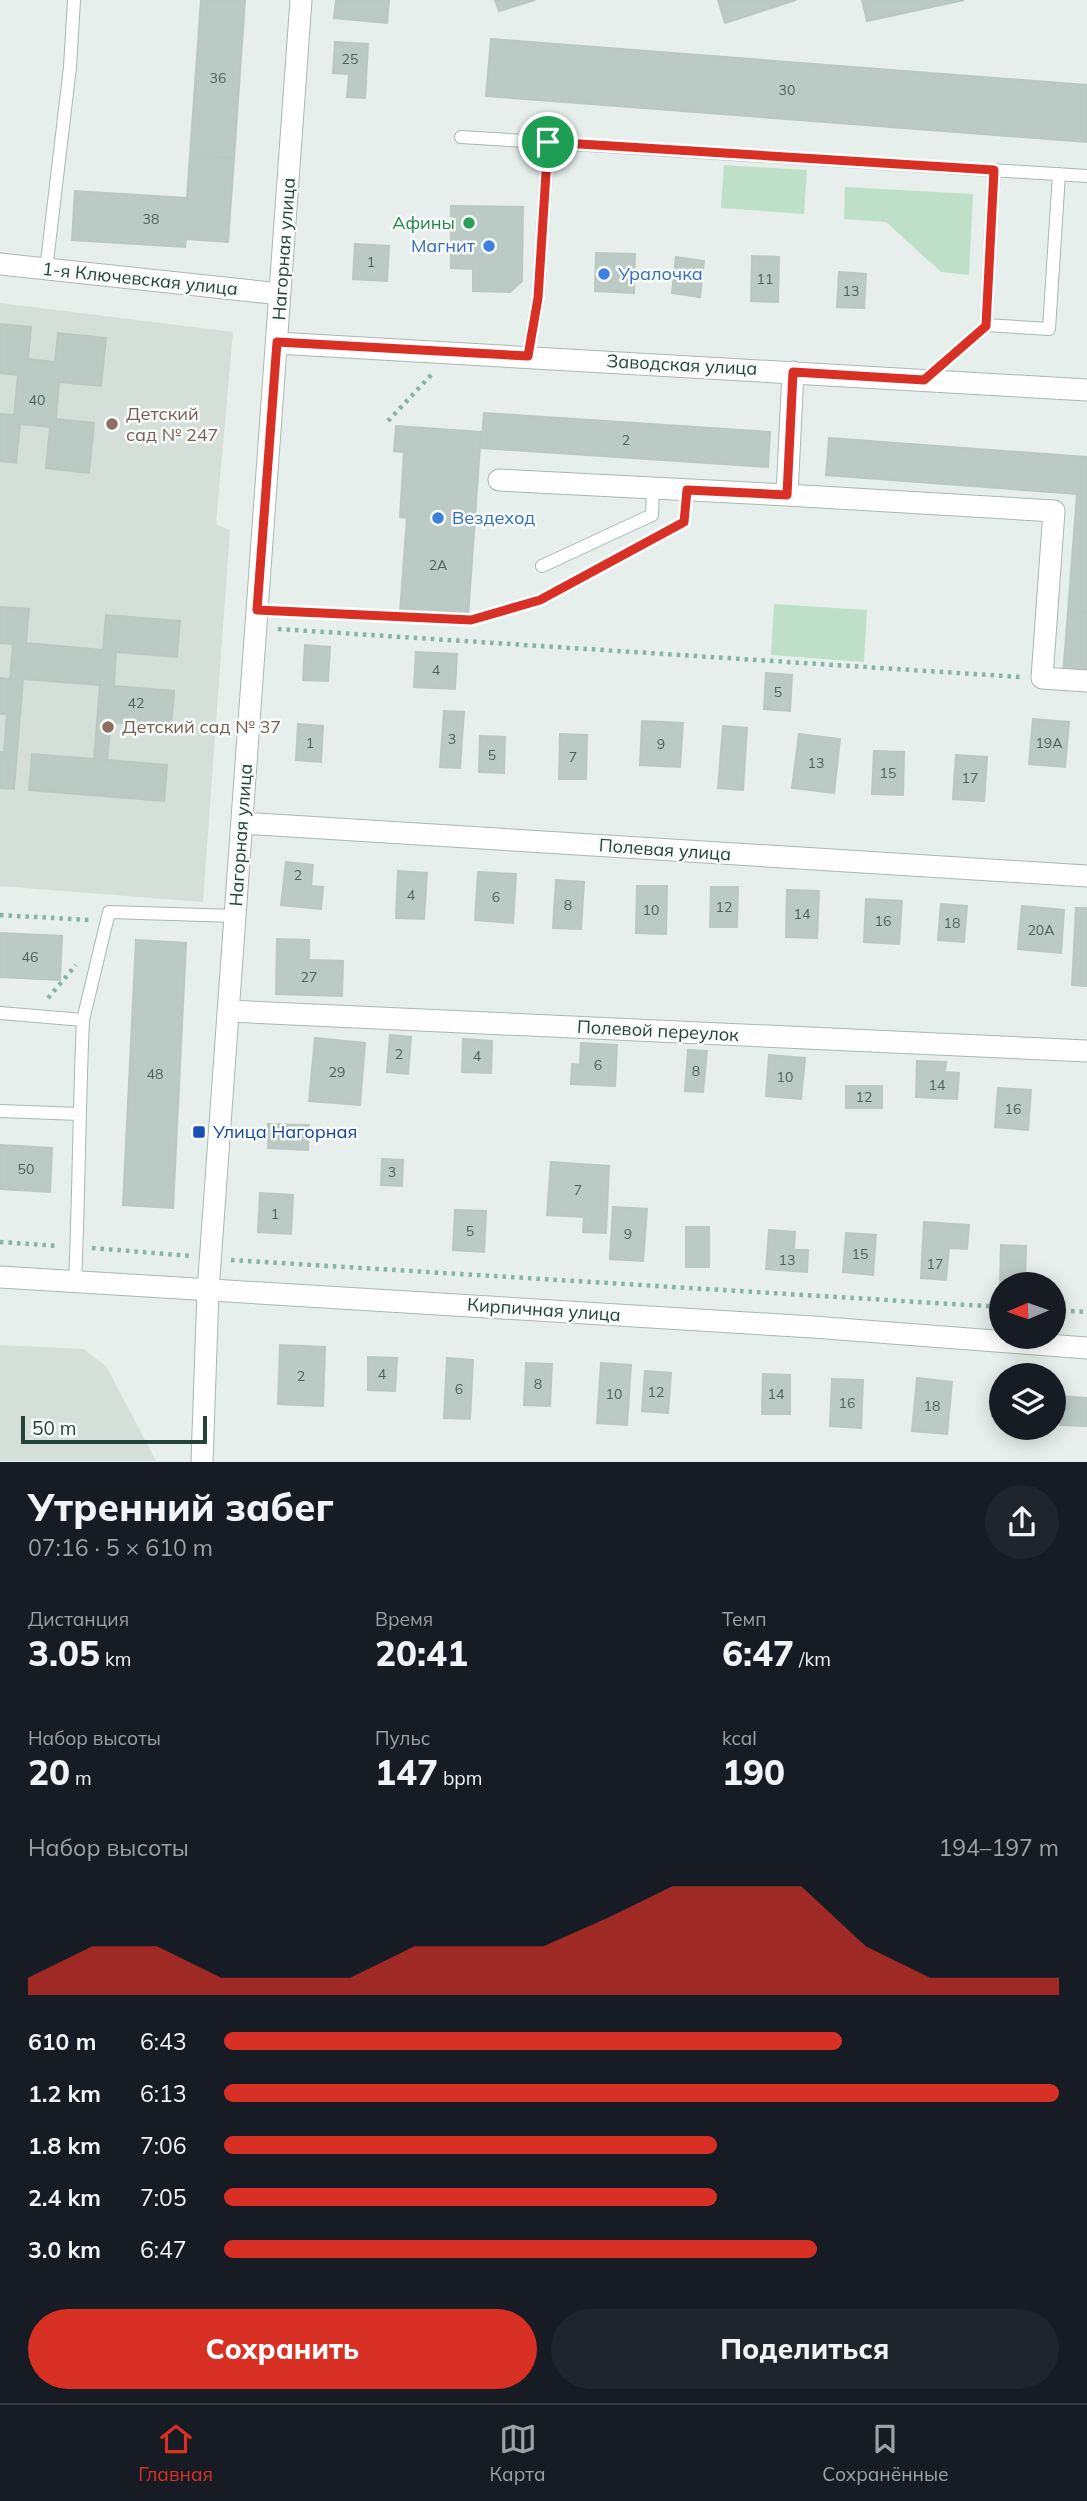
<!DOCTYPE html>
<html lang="ru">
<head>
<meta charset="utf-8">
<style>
	:root { --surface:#171b24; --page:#20242c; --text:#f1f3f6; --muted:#9ea1a6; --line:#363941; --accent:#d93025 }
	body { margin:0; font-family:Mulish,sans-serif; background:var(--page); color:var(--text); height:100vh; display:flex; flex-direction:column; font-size:26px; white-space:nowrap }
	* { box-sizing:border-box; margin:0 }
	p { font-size:23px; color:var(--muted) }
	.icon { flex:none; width:38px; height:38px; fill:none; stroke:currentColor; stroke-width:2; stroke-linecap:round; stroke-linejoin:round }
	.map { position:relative; height:1462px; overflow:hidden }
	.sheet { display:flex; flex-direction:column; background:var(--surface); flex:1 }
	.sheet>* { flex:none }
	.needle { width:46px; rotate:268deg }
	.controls { position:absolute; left:989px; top:1272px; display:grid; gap:14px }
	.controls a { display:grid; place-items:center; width:77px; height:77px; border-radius:50%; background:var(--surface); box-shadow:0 4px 18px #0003; font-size:35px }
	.scale { position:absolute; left:21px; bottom:18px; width:186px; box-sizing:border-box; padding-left:7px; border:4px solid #24423a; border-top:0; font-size:19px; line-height:24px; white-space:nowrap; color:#24423a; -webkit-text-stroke:5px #f7fbf9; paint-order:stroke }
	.pin { position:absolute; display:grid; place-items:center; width:60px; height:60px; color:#fff; margin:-30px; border:4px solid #fff; border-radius:50%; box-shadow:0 2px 7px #0007 }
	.round { display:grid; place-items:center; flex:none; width:74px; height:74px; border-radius:37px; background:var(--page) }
	.overview { display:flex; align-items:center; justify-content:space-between; height:119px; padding:0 28px }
	h1 { font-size:38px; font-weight:800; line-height:52px }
	.metrics { display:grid; grid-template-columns:repeat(3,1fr); gap:10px; height:119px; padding:7px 28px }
	.metrics div { display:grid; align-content:center }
	.metrics b { font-size:35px; font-weight:800 }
	.metrics small { font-size:19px; font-weight:400 }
	.metrics p { font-size:19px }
	.chart { height:196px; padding:14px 28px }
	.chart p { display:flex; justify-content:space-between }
	.chart svg { width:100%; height:126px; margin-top:7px; fill:var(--accent); opacity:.7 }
	.button { display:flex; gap:14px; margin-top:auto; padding:14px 28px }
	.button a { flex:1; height:80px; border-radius:42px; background:var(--accent); color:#fff; font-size:28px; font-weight:800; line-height:80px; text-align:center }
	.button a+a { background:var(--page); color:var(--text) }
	ul { padding:0 28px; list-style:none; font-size:23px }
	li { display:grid; grid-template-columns:112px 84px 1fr; align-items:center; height:52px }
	li i { height:18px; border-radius:9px; background:var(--accent) }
	.menu { display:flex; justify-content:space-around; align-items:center; height:98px; border-top:2px solid var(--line); background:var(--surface); font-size:19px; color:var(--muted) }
	.menu a { display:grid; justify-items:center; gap:4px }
	.menu .current { color:var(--accent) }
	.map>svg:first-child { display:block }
	.built { fill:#d4dfda }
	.green { fill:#bfe0c8 }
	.building { fill:#bbcac4; stroke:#b8c9c2; stroke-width:2 }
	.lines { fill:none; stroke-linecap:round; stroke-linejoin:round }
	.service-casing { stroke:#a8b8b2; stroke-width:14 }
	.minor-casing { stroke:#a8b8b2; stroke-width:23 }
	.tertiary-casing { stroke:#a8b8b2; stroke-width:23 }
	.path { stroke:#86b3a5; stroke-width:4.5; stroke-dasharray:3.5 5; stroke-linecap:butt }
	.service { stroke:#fff; stroke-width:12 }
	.minor { stroke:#fff; stroke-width:21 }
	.tertiary { stroke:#fff; stroke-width:21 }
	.route-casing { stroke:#fff; stroke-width:14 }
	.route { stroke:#d93025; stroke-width:9 }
	.leisure-dot { fill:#2e9e5b; stroke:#f7fbf9; stroke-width:2.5 }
	.shop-dot { fill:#3f7fe0; stroke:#f7fbf9; stroke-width:2.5 }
	.education-dot { fill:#8d6e63; stroke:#f7fbf9; stroke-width:2.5 }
	.transit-dot { fill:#1a4fb4; stroke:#f7fbf9; stroke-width:2.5 }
	.labels { text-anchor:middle; stroke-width:5; stroke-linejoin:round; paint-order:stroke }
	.number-label { font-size:14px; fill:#4a645c }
	.leisure-label { font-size:18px; fill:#27864d; stroke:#f7fbf9; text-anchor:end }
	.shop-label { font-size:18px; fill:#366cbe; stroke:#f7fbf9; text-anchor:start }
	.street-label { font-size:18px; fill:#24423a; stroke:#f7fbf9 }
	.education-label { font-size:18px; fill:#785e54; stroke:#f7fbf9; text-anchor:start }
	.transit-label { font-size:18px; fill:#164399; stroke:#f7fbf9; text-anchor:start }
</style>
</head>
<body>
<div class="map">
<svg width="1087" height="1462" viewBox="0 0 1087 1462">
	<rect width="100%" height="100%" fill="#e6efeb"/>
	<!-- built -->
	<path class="built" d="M 0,303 L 233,332 L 216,524 L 230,530 L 203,902 L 0,886 Z
		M 0,1345 L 83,1349 L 106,1366 L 156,1461 L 0,1461 Z"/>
	<!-- green -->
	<path class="green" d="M 724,165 L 807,170 L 804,214 L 721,208 Z
		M 845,187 L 973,194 L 969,275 L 941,272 L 886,222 L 844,219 Z
		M 774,604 L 867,610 L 864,662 L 771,655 Z"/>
	<!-- building -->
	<path class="building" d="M 201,0 L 245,0 L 234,158 L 190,155 Z
		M 336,0 L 389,0 L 387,23 L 334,18 Z
		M 495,0 L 535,0 L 499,11 Z
		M 718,0 L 796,0 L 725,23 Z
		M 862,0 L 964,0 L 867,21 Z
		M 491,39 L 1087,85 L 1087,142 L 486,96 Z
		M 335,42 L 368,44 L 365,98 L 347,97 L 349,74 L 333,73 Z
		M 190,155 L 234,158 L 228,242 L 186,239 L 185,247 L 72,240 L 75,191 L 187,198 Z
		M 451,206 L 523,207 L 522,281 L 510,292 L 473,291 L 473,269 L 451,268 Z
		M 355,244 L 389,246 L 387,281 L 353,279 Z
		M 596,253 L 635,254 L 634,293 L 595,291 Z
		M 752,256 L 779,257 L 778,302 L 751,301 Z
		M 676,257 L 704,261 L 700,297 L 672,293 Z
		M 839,272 L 866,274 L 864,308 L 837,307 Z
		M 0,324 L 31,327 L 28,359 L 55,362 L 58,333 L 106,338 L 101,386 L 59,382 L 56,419 L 94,423 L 89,473 L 46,468 L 50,427 L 20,424 L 16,463 L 0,461 L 0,414 L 14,415 L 18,375 L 0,373 Z
		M 484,413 L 770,432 L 768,467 L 481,448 Z
		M 396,426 L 481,432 L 468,617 L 400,612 L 407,518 L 400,517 L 404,452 L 394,451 Z
		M 829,438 L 1087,457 L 1087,612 L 1068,611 L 1077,494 L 826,475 Z
		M 0,607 L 29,609 L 26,643 L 103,650 L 106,615 L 180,621 L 177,657 L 116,652 L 114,686 L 174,691 L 171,727 L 111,722 L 107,760 L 167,765 L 164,801 L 29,790 L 32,754 L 94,759 L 100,685 L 23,679 L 14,789 L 0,788 L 0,752 L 4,752 L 7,714 L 0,714 L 0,678 L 10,679 L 13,644 L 0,643 Z
		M 1068,611 L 1087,612 L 1087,677 L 1063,675 Z
		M 305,645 L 330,647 L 328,681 L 303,680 Z
		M 416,652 L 457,654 L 455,689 L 414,687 Z
		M 766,673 L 792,675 L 790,711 L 764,709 Z
		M 444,711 L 464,712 L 460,768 L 440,767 Z
		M 1033,719 L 1069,722 L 1065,767 L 1029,764 Z
		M 642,721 L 683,723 L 680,767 L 640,765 Z
		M 298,724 L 323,726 L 321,762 L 296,760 Z
		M 723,726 L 747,728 L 743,790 L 718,788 Z
		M 560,734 L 587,735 L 586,779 L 559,779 Z
		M 799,734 L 840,739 L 834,793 L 792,788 Z
		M 480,736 L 505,737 L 504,773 L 479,772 Z
		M 874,751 L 904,752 L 903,795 L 872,794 Z
		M 956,755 L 987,757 L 984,801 L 953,799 Z
		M 286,862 L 313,865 L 311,886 L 323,887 L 321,909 L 281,905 Z
		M 398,871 L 427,873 L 424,919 L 396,918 Z
		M 478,872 L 516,874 L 513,923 L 475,920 Z
		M 556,880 L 584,882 L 581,929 L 553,928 Z
		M 637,886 L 667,886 L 666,934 L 636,933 Z
		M 711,887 L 738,887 L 737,927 L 710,927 Z
		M 787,890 L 819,891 L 817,938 L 786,937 Z
		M 866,899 L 902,901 L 899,944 L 864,942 Z
		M 941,904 L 967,906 L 964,942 L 938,940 Z
		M 1022,906 L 1064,910 L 1061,953 L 1018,949 Z
		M 1076,908 L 1087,908 L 1087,986 L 1072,985 Z
		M 0,933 L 62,936 L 60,980 L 0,977 Z
		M 277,939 L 309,940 L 309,960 L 343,961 L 342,996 L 276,994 Z
		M 136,940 L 186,943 L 173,1208 L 123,1205 Z
		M 390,1035 L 411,1037 L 408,1074 L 387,1072 Z
		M 315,1038 L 365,1043 L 360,1105 L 309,1101 Z
		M 463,1039 L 492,1041 L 491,1073 L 462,1072 Z
		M 581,1043 L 617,1045 L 615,1086 L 571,1084 L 572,1064 L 580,1065 Z
		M 688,1050 L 707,1051 L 703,1092 L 685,1091 Z
		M 769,1055 L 805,1058 L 801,1099 L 766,1096 Z
		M 917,1061 L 946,1062 L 945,1072 L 959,1073 L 957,1099 L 916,1097 Z
		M 846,1086 L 882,1086 L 882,1108 L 846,1108 Z
		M 998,1088 L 1031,1090 L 1028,1130 L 995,1127 Z
		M 268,1124 L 309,1125 L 308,1150 L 268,1148 Z
		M 0,1145 L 52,1148 L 50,1192 L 0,1189 Z
		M 382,1159 L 403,1160 L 402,1186 L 381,1185 Z
		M 551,1162 L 609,1166 L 606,1233 L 583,1232 L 584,1217 L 547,1215 Z
		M 260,1193 L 293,1195 L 291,1234 L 258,1232 Z
		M 613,1207 L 647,1209 L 643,1261 L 610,1259 Z
		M 455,1210 L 486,1211 L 484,1252 L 453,1250 Z
		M 924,1222 L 969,1225 L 967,1249 L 949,1248 L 946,1280 L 921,1278 Z
		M 686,1227 L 709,1227 L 709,1267 L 686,1267 Z
		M 769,1230 L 795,1232 L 794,1250 L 808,1250 L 807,1272 L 766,1269 Z
		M 846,1233 L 876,1235 L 873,1275 L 843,1272 Z
		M 1001,1245 L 1026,1246 L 1025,1284 L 1000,1286 Z
		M 280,1345 L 325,1347 L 323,1406 L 278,1404 Z
		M 368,1357 L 397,1358 L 395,1391 L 368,1390 Z
		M 447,1358 L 473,1360 L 470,1419 L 444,1418 Z
		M 526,1363 L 552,1364 L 550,1406 L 524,1405 Z
		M 601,1363 L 631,1365 L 627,1425 L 597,1423 Z
		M 645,1371 L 671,1373 L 668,1413 L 642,1411 Z
		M 763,1374 L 790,1375 L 790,1414 L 762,1414 Z
		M 917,1378 L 952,1382 L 947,1434 L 912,1431 Z
		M 832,1379 L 863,1380 L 861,1428 L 830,1426 Z
		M 993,1388 L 1001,1389 L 1001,1416 L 992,1416 Z
		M 1061,1396 L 1087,1398 L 1087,1426 L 1060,1425 Z"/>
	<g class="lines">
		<defs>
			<path id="service" d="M 461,137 L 1087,176
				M 994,170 L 986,325 L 1049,329 L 1059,174
				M 46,270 L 70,67 L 74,0
				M 528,356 L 538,298 L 548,142
				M 542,566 L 652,515 L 653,488
				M 0,1013 L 83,1020 L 109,912 L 235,916
				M 0,1111 L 79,1114
				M 75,1282 C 79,1194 79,1107 83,1020"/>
			<path id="minor" d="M 0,264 L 280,294
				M 277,343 L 1087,390
				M 793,372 L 787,495 L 1054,511 L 1042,678 L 1087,681
				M 499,480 L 787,495
				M 242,823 L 1087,876
				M 228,1011 L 1087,1051
				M 202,1462 L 208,1291 L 301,0"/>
			<path id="tertiary" d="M 0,1277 L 813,1327 L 1087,1348"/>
		</defs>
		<!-- service casing -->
		<use href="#service" class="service-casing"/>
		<!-- minor casing -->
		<use href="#minor" class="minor-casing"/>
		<!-- tertiary casing -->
		<use href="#tertiary" class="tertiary-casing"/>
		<!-- path -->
		<path class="path" d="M 947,359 L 975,335
			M 388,421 L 433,373
			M 279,611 L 471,620 L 540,600 L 683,522 L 685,510
			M 278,629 L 1020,677
			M 0,915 L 90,920
			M 48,998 L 76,965
			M 0,1242 L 59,1246
			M 92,1248 L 191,1256
			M 231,1260 L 1001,1307
			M 1054,1310 L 1087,1312"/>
		<!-- service -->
		<use href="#service" class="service"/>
		<!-- minor -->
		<use href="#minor" class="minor"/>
		<!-- tertiary -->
		<use href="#tertiary" class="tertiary"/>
	</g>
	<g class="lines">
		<defs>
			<path id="route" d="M 548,142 L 994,170 L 986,326 L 924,380 L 793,372 L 787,495 L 687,490 L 684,522 L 540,600 L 471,620 L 257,610 L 277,342 L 528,356 L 538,298 Z"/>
		</defs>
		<!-- route casing -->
		<use href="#route" class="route-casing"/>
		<!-- route -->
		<use href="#route" class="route"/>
	</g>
	<!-- markers -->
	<circle class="leisure-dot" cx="469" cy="223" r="7"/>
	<g class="shop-dot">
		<circle cx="489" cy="246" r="7"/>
		<circle cx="604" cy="274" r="7"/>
		<circle cx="438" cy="518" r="7"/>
	</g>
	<g class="education-dot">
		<circle cx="112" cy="424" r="7"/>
		<circle cx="108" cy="727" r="7"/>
	</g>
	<rect class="transit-dot" x="192" y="1125" width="14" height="14" rx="3.5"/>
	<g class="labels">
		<!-- number labels -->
		<g class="number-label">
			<text x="350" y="64">25</text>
			<text x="218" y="83">36</text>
			<text x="787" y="95">30</text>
			<text x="151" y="224">38</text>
			<text x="371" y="267">1</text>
			<text x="765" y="284">11</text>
			<text x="851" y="296">13</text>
			<text x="37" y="405">40</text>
			<text x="626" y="445">2</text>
			<text x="438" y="570">2А</text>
			<text x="436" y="675">4</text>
			<text x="778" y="697">5</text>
			<text x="136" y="708">42</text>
			<text x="452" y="744">3</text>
			<text x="310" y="748">1</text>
			<text x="1049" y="748">19А</text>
			<text x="661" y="749">9</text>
			<text x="492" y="760">5</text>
			<text x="573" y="762">7</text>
			<text x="816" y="768">13</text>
			<text x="888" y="778">15</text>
			<text x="970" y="783">17</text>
			<text x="298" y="880">2</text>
			<text x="411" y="900">4</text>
			<text x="496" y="902">6</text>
			<text x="568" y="910">8</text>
			<text x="724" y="912">12</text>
			<text x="651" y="915">10</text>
			<text x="802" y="919">14</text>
			<text x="883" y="926">16</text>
			<text x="952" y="928">18</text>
			<text x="1041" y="935">20А</text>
			<text x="30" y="962">46</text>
			<text x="309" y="982">27</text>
			<text x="399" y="1059">2</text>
			<text x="477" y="1061">4</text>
			<text x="598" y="1070">6</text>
			<text x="696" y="1076">8</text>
			<text x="337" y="1077">29</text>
			<text x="155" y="1079">48</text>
			<text x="785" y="1082">10</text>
			<text x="937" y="1090">14</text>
			<text x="864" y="1102">12</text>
			<text x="1013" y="1114">16</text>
			<text x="26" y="1174">50</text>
			<text x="392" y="1177">3</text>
			<text x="578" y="1195">7</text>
			<text x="275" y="1219">1</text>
			<text x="470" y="1236">5</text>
			<text x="628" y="1239">9</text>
			<text x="860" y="1259">15</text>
			<text x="787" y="1265">13</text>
			<text x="935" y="1269">17</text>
			<text x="382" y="1379">4</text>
			<text x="301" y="1381">2</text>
			<text x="538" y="1389">8</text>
			<text x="459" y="1394">6</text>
			<text x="656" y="1397">12</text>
			<text x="614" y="1399">10</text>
			<text x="776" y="1399">14</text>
			<text x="847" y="1408">16</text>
			<text x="932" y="1411">18</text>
		</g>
		<!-- leisure labels -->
		<g class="leisure-label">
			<text x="455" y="229">Афины</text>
		</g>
		<!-- shop labels -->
		<g class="shop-label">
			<text x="475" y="252" text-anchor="end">Магнит</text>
			<text x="618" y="280">Уралочка</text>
			<text x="452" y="524">Вездеход</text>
		</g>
		<!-- street labels -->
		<g class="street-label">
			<text transform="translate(284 249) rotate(-86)" y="6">Нагорная улица</text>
			<text transform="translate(140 279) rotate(6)" y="6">1-я Ключевская улица</text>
			<text transform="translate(682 365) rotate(3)" y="6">Заводская улица</text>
			<text transform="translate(241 835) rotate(-86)" y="6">Нагорная улица</text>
			<text transform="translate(665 850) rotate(4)" y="6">Полевая улица</text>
			<text transform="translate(658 1031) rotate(3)" y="6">Полевой переулок</text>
			<text transform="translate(544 1310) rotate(4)" y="6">Кирпичная улица</text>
		</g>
		<!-- education labels -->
		<g class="education-label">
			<text x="126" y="420">Детский<tspan x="126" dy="21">сад № 247</tspan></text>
			<text x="122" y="733">Детский сад № 37</text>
		</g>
		<!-- transit labels -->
		<g class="transit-label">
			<text x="213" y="1138">Улица Нагорная</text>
		</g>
	</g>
</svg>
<div class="controls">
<a><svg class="needle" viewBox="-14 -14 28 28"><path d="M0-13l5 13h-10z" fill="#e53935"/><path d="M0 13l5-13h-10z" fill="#9ea1a6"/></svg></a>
<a><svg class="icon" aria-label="layers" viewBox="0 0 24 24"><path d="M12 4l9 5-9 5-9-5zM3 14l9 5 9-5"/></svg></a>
</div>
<div class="scale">50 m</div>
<div class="pin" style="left:548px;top:142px;background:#1e9e55"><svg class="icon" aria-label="arrive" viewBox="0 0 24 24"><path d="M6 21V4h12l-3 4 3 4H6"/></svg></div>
</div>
<section class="sheet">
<div class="overview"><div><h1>Утренний забег</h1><p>07:16 · 5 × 610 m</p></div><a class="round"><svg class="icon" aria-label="share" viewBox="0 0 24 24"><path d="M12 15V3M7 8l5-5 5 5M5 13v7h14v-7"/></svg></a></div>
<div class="metrics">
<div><p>Дистанция</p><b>3.05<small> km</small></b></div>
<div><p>Время</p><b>20:41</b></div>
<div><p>Темп</p><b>6:47<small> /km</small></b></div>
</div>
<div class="metrics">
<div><p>Набор высоты</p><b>20<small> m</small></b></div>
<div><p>Пульс</p><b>147<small> bpm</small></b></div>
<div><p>kcal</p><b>190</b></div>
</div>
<div class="chart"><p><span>Набор высоты</span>194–197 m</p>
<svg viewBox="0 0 160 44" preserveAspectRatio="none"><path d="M0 44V38L10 27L20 27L30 38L40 38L50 38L60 27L70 27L80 27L90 17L100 6L110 6L120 6L130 27L140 38L150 38L160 38V44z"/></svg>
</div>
<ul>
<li><b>610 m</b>6:43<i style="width:74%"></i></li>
<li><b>1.2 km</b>6:13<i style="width:100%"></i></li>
<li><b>1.8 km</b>7:06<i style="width:59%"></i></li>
<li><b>2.4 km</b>7:05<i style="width:59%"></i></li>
<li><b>3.0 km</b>6:47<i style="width:71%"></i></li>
</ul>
<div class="button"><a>Сохранить</a><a>Поделиться</a></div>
</section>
<nav class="menu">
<a class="current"><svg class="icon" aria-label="home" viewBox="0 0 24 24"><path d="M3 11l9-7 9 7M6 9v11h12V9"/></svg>Главная</a>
<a><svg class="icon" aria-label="map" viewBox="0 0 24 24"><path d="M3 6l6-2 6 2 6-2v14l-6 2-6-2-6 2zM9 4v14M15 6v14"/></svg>Карта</a>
<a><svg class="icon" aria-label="saved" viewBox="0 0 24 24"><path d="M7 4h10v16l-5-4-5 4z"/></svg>Сохранённые</a>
</nav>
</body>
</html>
